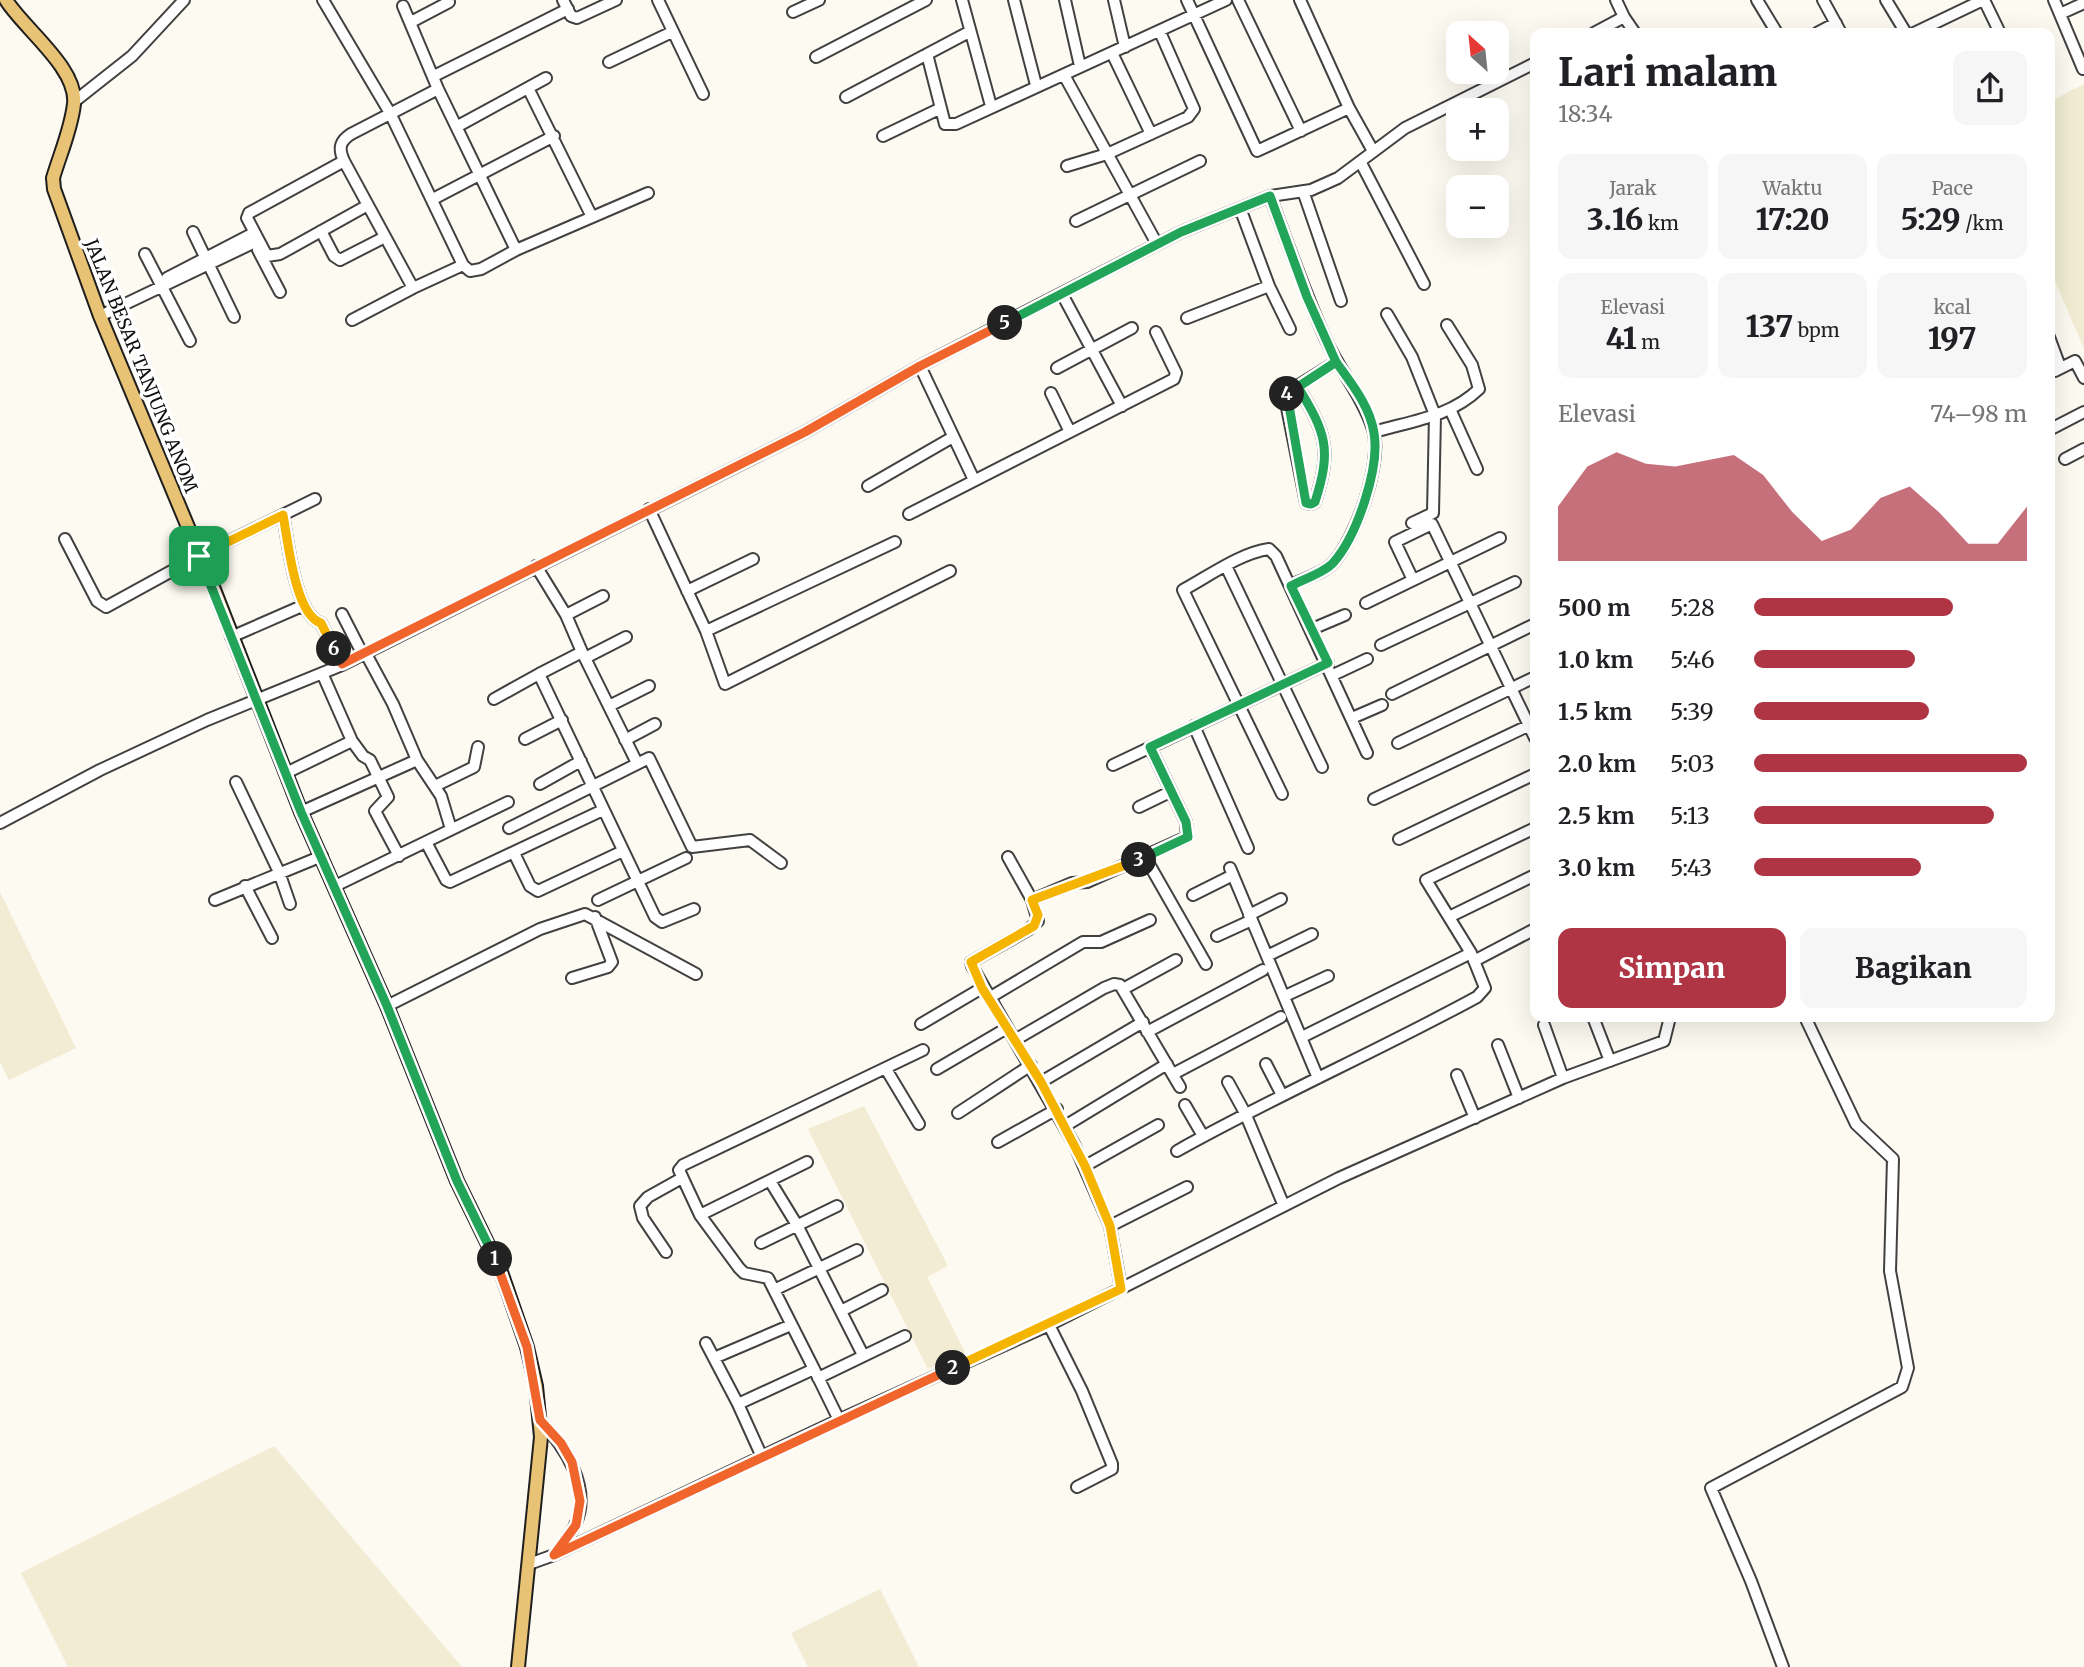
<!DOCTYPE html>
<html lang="id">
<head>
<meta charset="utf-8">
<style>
	:root { --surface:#fff; --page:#f6f6f6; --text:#202124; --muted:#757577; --accent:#af3545 }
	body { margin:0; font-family:Merriweather,serif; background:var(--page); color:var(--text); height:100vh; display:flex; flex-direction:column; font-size:26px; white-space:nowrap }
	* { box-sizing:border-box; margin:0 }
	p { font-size:23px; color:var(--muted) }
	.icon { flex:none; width:38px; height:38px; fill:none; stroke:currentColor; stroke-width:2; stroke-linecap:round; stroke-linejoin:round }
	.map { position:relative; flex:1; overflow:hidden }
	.drawer { position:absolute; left:1530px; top:28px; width:525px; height:994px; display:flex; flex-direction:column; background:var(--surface); border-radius:14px; box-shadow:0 7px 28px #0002 }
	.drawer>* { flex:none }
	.needle { width:46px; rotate:333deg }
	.tools { position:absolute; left:1446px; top:21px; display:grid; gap:14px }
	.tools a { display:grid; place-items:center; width:63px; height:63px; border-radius:14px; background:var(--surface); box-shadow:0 7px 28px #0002; font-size:35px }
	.pin { position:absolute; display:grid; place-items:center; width:60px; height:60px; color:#fff; margin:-30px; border-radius:14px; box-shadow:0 4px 10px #0006 }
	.km { position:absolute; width:35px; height:35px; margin:-18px; border-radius:50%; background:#222; color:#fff; font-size:19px; line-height:35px; text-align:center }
	.round { display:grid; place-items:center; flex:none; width:74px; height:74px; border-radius:14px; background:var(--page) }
	.head { display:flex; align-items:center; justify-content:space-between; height:119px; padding:0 28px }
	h1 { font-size:38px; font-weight:800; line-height:52px }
	.metrics { display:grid; grid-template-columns:repeat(3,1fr); gap:10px; height:119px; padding:7px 28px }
	.metrics div { display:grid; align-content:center; border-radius:14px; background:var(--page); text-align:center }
	.metrics b { font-size:30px; font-weight:800 }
	.metrics small { font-size:19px; font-weight:400 }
	.metrics p { font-size:19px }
	.chart { height:196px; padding:14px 28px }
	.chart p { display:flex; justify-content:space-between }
	.chart svg { width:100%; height:126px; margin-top:7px; fill:var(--accent); opacity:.7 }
	.cta { display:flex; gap:14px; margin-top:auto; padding:14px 28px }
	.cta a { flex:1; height:80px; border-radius:14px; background:var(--accent); color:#fff; font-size:28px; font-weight:800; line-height:80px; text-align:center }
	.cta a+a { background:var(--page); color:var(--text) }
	ul { padding:0 28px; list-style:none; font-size:23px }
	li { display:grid; grid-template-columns:112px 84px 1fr; align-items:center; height:52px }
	li i { height:18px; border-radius:9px; background:var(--accent) }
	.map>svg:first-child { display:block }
	.farmland { fill:#f1ecd3 }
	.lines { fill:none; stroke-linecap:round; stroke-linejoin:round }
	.minor-casing { stroke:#414141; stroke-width:14 }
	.major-casing { stroke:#1f1f1f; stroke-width:16 }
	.minor { stroke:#fff; stroke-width:10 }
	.major { stroke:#e9c375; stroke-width:12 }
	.split-1-casing { stroke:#fff; stroke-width:14 }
	.split-2-casing { stroke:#fff; stroke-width:14 }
	.split-3-casing { stroke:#fff; stroke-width:14 }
	.split-4-casing { stroke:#fff; stroke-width:14 }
	.split-5-casing { stroke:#fff; stroke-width:14 }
	.split-6-casing { stroke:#fff; stroke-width:14 }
	.split-7-casing { stroke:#fff; stroke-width:14 }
	.split-1 { stroke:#22a559; stroke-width:9 }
	.split-2 { stroke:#f0652b; stroke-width:9 }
	.split-3 { stroke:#f5b400; stroke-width:9 }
	.split-4 { stroke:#22a559; stroke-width:9 }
	.split-5 { stroke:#22a559; stroke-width:9 }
	.split-6 { stroke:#f0652b; stroke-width:9 }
	.split-7 { stroke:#f5b400; stroke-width:9 }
	.labels { text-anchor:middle; stroke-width:7; stroke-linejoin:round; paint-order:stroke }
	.street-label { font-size:18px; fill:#0e0e0e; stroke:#fff }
</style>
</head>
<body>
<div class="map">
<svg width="2084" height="1667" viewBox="0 0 2084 1667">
	<rect width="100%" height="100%" fill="#fdfaf1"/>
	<!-- farmland -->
	<path class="farmland" d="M 2084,84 L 2084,349 L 2049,267 L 2049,102 Z
		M 0,892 L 76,1048 L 9,1080 L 0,1062 Z
		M 864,1106 L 948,1266 L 927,1277 L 965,1352 L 928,1369 L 808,1129 Z
		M 274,1446 L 462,1667 L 68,1667 L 21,1573 Z
		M 880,1589 L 919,1667 L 808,1667 L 791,1633 Z"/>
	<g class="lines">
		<defs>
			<path id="minor" d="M 323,0 L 390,113 L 463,265 L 470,271 L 481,269 L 516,250 L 648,193
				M 563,0 L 571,16 L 577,18 L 616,0
				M 658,0 L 703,94
				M 962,0 L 991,106
				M 1014,0 L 1036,85
				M 1065,0 L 1080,66
				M 1114,0 L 1125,47
				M 1187,0 L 1257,151 L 1349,108 L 1300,0
				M 1238,0 L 1301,131
				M 1616,0 L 1624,17
				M 1757,0 L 1777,33
				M 1823,0 L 1841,33
				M 1886,0 L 1906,33
				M 1984,0 L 2000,33
				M 2054,0 L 2083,69
				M 403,6 L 438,89 L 516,250
				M 793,12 L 819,0
				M 2060,14 L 2084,3
				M 411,22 L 449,2
				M 1594,33 L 1624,17 L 1635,33
				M 1817,33 L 1836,23
				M 1914,33 L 1983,0
				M 1112,53 L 1151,134
				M 927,54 L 945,124 L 956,124 L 1226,0
				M 816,57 L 926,0
				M 609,62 L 672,32
				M 1064,75 L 1157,244
				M 434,76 L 568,9
				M 528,88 L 592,217
				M 438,89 L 351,134 C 340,141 338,148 344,161 L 413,288 L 463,265
				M 846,97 L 969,32
				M 75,101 L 132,56 L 184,0
				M 1349,108 L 1373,151
				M 458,126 L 546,78
				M 883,136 L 939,109
				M 344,161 L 249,213 L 247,218 L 267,256 L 280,254 L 368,205
				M 1361,163 L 1424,284
				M 1067,166 L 1107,154 L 1188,117 L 1194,109 L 1160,32
				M 1303,191 L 1341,301
				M 1270,196 C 1288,244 1305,293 1326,340 C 1340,371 1362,396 1373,429 C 1383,462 1356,538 1333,563 C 1324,573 1303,579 1291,585
				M 433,199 L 554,136
				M 1240,208 L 1269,286 L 1290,329
				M 1076,221 L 1200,161
				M 321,231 L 334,256 L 340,260 L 385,237
				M 193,232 L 234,317
				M 258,250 L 280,292
				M 145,254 L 190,341
				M 167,278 L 250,235
				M 1062,294 L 1122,406
				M 1387,314 L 1412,357 L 1435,415 L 1433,513 L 1412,523
				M 100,316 L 253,243
				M 1187,318 L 1269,286
				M 352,320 L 413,288
				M 2049,337 L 2059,364 L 2049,374
				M 920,366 L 974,480
				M 1057,368 L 1132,328
				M 2055,371 L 2075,361 L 2084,378
				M 1298,387 C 1326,433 1332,449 1315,502 L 1311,504 L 1306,503 L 1285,398 L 1291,390 L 1336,362
				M 1051,393 L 1070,432
				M 1450,409 L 1477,469
				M 2049,430 L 2084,412
				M 1374,432 C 1411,421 1450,417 1479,389 L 1472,365 L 1447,325
				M 2065,459 L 2084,449
				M 868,486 L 953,437
				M 649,509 L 706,631 L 725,684 L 950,571
				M 909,514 L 1174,379 L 1176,373 L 1156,332
				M 283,515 C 288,541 295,615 321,623 L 342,665
				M 65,539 L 97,601 L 106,607 L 199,556 L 315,499
				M 536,566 L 566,615 L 582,652 L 539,674 L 655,917 L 662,922 L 694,909
				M 1226,566 L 1322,767
				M 1413,580 L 1395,542 L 1432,524 L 1535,738
				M 687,591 L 753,559
				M 1366,603 L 1500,538
				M 342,614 L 362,653
				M 566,615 L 603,596
				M 1312,629 L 1345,615
				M 706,631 L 895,542
				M 231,637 L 302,606
				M 1381,645 L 1515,582
				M 365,652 L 393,704 L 417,760 L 441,796 L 451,829
				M 582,652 L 637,763
				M 585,658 L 626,637
				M 322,673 L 352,741 L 363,756 L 370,760 L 388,797 L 375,811 L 399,856
				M 1333,675 L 1367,659
				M 1392,694 L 1535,624
				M 494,699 L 539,674
				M 611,705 L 649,686
				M 1352,718 L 1382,705
				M 1194,726 L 1248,848
				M 525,739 L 562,720
				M 625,740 L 655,724
				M 1398,743 L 1535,677
				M 1113,765 L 1328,663
				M 286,773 L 352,741
				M 236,782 L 279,872 L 290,904
				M 540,784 L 581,761
				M 435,786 L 474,767 L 478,747
				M 1282,794 L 1183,590 C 1209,576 1240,553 1269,549 L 1276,556 L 1367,753
				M 1374,799 L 1532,724
				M 1139,807 L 1170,792
				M 301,812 L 417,760
				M 0,823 L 100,770 L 207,720 L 342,665 L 805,432 L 920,366 L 1181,232 L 1270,196 L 1311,190 L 1338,178 L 1405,128 L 1535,63
				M 509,828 L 649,758 L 692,847 L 750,840 L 781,863
				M 1399,839 L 1535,774
				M 426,842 L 446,880 L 450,882 L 603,810
				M 514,853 L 530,886 L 538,891 L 623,851
				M 1008,857 L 1032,900 L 1038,921 L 1028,930 L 971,962 L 972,966 L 1074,1144 L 1110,1226 L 1121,1288
				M 1145,857 L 1206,964
				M 1230,868 L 1318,1078
				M 245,886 L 272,938
				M 335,886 L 508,802
				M 1193,895 L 1233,875
				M 215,900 L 322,856
				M 598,900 L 686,858
				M 1032,900 L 1072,883 L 1087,882 L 1187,837 L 1186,822 L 1150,747
				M 1249,915 L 1281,899
				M 1449,917 L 1535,875
				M 1217,936 L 1252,920
				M 1267,956 L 1312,934
				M 1474,961 L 1535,929
				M 572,978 L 608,967 L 612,962 L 595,917
				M 1123,989 L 1176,960
				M 1285,996 L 1328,976
				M 989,998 L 1083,942 L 1101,942 L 1150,920
				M 387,1006 L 540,929 L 585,914 L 696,974
				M 1593,1017 L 1610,1061
				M 921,1024 L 982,988
				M 1544,1025 L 1563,1078
				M 1147,1032 L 1263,970
				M 1302,1037 L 1471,953
				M 1015,1040 L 1104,988 L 1114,984 L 1120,985 L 1180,1087
				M 1498,1045 L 1519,1098
				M 1266,1064 L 1282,1095
				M 886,1069 L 919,1124
				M 937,1069 L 1007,1028
				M 1173,1074 L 1281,1017
				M 1457,1075 L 1475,1118
				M 1041,1082 L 1143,1022
				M 1228,1082 L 1245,1113 L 1284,1206
				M 1185,1105 L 1203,1136
				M 958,1113 L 1031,1065
				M 1065,1126 L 1167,1064
				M 998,1142 L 1057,1109
				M 1177,1151 C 1275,1096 1378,1051 1477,997 L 1485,988 L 1471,953 L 1426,880 L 1535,828
				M 1085,1166 L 1158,1125
				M 770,1181 L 797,1225 L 863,1355
				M 700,1215 L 807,1162
				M 1110,1226 L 1187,1187
				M 761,1243 L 837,1206
				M 666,1252 L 643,1218 L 640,1206 L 648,1197 L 682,1178
				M 774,1290 L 857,1250
				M 841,1311 L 882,1290
				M 1049,1325 L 1082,1391 L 1112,1464 L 1112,1469 L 1077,1487
				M 706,1343 L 738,1404
				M 714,1358 L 791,1325
				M 814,1369 L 768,1278 L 744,1273 L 739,1268 L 700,1215 L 679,1170 L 683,1165 L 923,1050
				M 818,1378 L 905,1336
				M 540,1420 C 564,1446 593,1488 575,1525 C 571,1535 562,1544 556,1553
				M 762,1457 L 738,1404 L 814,1369 L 839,1420
				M 529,1564 L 554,1555 L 845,1417 L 1049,1325 L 1339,1178 L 1563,1078 L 1664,1041 L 1670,1017
				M 1783,1667 L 1751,1581 L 1711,1488 L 1902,1387 L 1908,1368 L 1890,1271 L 1893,1159 L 1856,1124 L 1805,1017"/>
			<path id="major" d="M 6,0 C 23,28 78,68 74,104 C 71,130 60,154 53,178 L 54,189 L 100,316 L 213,587 L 301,812 L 387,1006 L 457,1181 L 500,1269 L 527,1347 L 536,1386 L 541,1437 L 518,1667"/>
		</defs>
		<!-- minor casing -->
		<use href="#minor" class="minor-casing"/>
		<!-- major casing -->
		<use href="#major" class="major-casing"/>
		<!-- minor -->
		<use href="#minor" class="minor"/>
		<!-- major -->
		<use href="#major" class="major"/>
	</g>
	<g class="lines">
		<defs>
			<path id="split-1" d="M 199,556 L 301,812 L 387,1006 L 457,1181 L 495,1259"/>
			<path id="split-2" d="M 495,1259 L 527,1347 L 540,1420 L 561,1443 L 572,1462 L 580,1501 L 576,1525 L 554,1555 L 953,1368"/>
			<path id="split-3" d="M 953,1368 L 1121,1289 L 1110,1226 L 1085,1166 L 1041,1082 L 982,988 L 971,962 L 1034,926 L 1038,915 L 1032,900 L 1139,860"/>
			<path id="split-4" d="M 1139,860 L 1188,837 L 1186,822 L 1150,747 L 1328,663 L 1291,586 C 1303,579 1324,573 1333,563 C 1357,536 1380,468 1374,433 C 1370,406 1351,383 1336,362 L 1287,394"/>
			<path id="split-5" d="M 1005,323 L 1181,232 L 1270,196 L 1307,297 L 1336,362 L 1298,387 C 1326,433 1332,449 1315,502 L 1311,504 L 1306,503 L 1287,394"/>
			<path id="split-6" d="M 334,649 L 342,664 L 805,432 L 920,366 L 1005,323"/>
			<path id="split-7" d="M 199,556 L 283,515 C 288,541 295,615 321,623 L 334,649"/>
		</defs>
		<!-- split-1 casing -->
		<use href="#split-1" class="split-1-casing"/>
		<!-- split-2 casing -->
		<use href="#split-2" class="split-2-casing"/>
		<!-- split-3 casing -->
		<use href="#split-3" class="split-3-casing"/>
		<!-- split-4 casing -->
		<use href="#split-4" class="split-4-casing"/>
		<!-- split-5 casing -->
		<use href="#split-5" class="split-5-casing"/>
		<!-- split-6 casing -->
		<use href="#split-6" class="split-6-casing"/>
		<!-- split-7 casing -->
		<use href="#split-7" class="split-7-casing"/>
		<!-- split-1 -->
		<use href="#split-1" class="split-1"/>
		<!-- split-2 -->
		<use href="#split-2" class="split-2"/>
		<!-- split-3 -->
		<use href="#split-3" class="split-3"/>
		<!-- split-4 -->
		<use href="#split-4" class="split-4"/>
		<!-- split-5 -->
		<use href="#split-5" class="split-5"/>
		<!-- split-6 -->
		<use href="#split-6" class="split-6"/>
		<!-- split-7 -->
		<use href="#split-7" class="split-7"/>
	</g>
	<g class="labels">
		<!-- street labels -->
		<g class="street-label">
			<text transform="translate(141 366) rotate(68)" y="6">JALAN BESAR TANJUNG ANOM</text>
		</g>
	</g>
</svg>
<div class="tools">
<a><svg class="needle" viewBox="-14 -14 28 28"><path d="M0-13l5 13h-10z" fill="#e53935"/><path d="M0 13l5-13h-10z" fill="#757577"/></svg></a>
<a>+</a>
<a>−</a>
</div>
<div class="pin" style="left:199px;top:556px;background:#1e9e55"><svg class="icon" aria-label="arrive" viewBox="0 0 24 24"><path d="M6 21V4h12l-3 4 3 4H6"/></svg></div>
<b class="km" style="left:495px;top:1259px">1</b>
<b class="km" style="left:953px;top:1368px">2</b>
<b class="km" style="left:1139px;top:860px">3</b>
<b class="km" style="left:1287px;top:394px">4</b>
<b class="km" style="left:1005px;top:323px">5</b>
<b class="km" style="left:334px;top:649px">6</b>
<section class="drawer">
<div class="head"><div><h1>Lari malam</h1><p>18:34</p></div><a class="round"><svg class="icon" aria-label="share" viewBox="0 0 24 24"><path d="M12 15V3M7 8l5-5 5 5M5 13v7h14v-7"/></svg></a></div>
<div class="metrics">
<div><p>Jarak</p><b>3.16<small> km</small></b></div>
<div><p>Waktu</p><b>17:20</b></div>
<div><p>Pace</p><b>5:29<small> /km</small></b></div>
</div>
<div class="metrics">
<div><p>Elevasi</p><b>41<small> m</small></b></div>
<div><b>137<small> bpm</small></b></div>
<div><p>kcal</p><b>197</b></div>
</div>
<div class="chart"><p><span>Elevasi</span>74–98 m</p>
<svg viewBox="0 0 160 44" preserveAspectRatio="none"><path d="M0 44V25L10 11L20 6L30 10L40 11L50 9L60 7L70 14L80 27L90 37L100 33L110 22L120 18L130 27L140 38L150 38L160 25V44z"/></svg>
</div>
<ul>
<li><b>500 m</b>5:28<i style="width:73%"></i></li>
<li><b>1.0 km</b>5:46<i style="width:59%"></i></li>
<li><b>1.5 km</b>5:39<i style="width:64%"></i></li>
<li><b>2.0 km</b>5:03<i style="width:100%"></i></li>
<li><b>2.5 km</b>5:13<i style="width:88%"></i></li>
<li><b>3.0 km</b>5:43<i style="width:61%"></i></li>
</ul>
<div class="cta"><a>Simpan</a><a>Bagikan</a></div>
</section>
</div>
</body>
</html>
